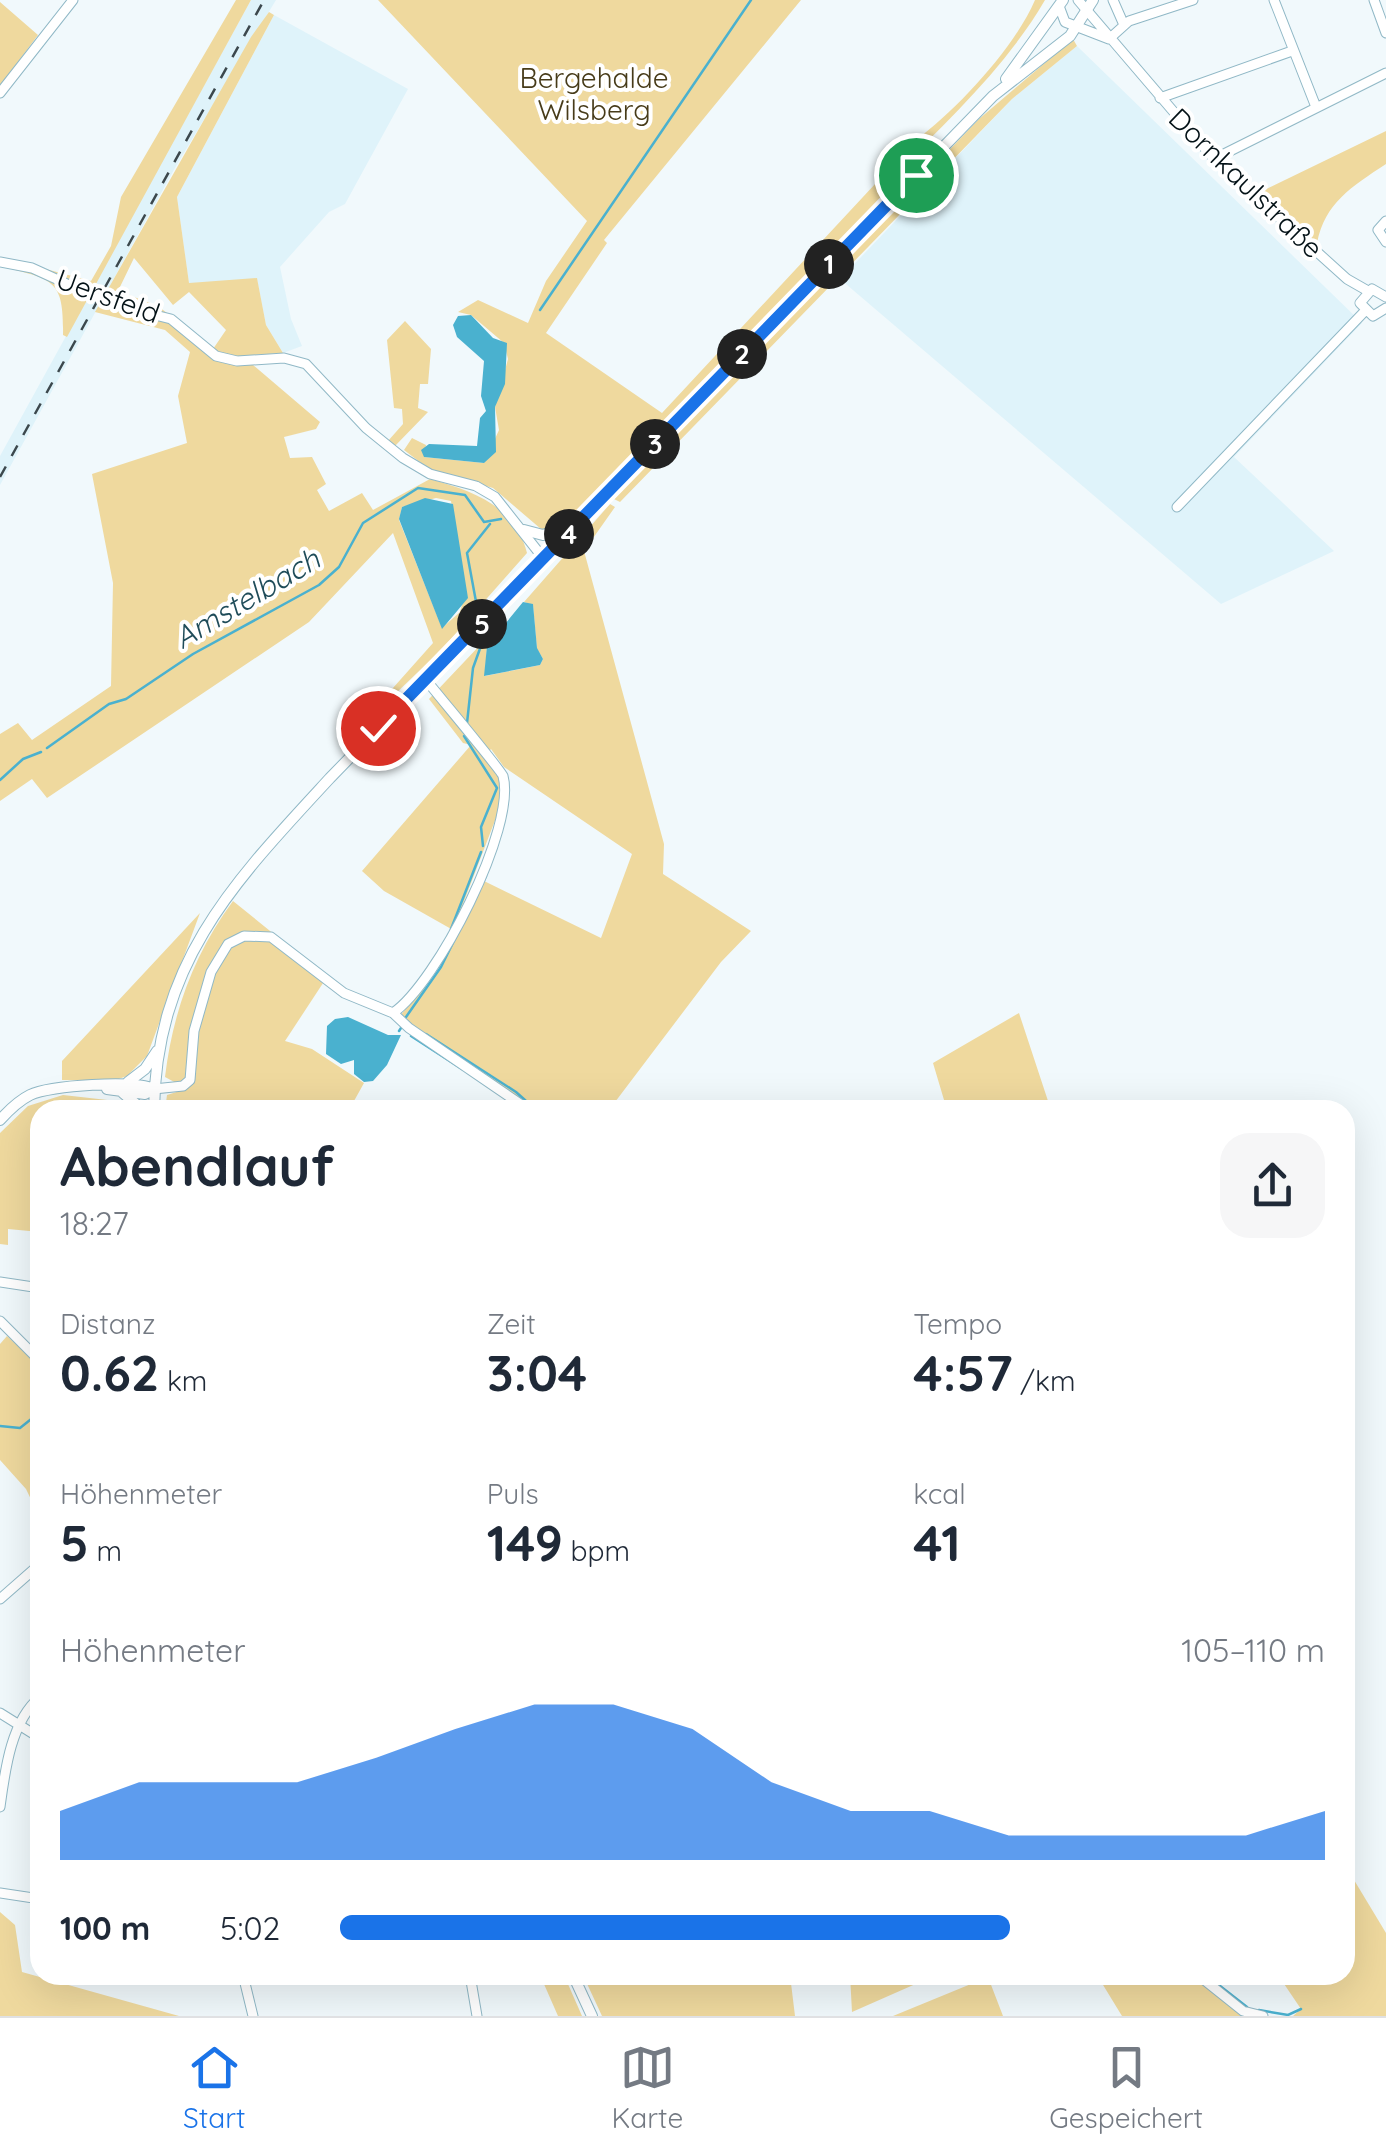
<!DOCTYPE html>
<html lang="de">
<head>
<meta charset="utf-8">
<style>
	:root { --surface:#fff; --page:#f6f6f7; --text:#1f2937; --muted:#747a83; --line:#e0e1e3; --accent:#1a73e8 }
	body { margin:0; font-family:Quicksand,sans-serif; background:var(--page); color:var(--text); height:100vh; display:flex; flex-direction:column; font-size:38px; white-space:nowrap }
	* { box-sizing:border-box; margin:0 }
	p { font-size:32px; color:var(--muted) }
	.icon { flex:none; width:55px; height:55px; fill:none; stroke:currentColor; stroke-width:2; stroke-linecap:round; stroke-linejoin:round }
	.map { position:relative; flex:1; overflow:hidden }
	.details { position:absolute; left:30px; top:1100px; width:1325px; height:885px; display:flex; flex-direction:column; background:var(--surface); border-radius:30px; box-shadow:0 10px 40px #0002 }
	.details>* { flex:none }
	.pin { position:absolute; display:grid; place-items:center; width:85px; height:85px; color:#fff; margin:-42px; border:5px solid #fff; border-radius:50%; box-shadow:0 2px 10px #0007 }
	.km { position:absolute; width:50px; height:50px; margin:-25px; border-radius:50%; background:#222; color:#fff; font-size:28px; line-height:50px; text-align:center }
	.round { display:grid; place-items:center; flex:none; width:105px; height:105px; border-radius:30px; background:var(--page) }
	.overview { display:flex; align-items:center; justify-content:space-between; height:170px; padding:0 30px }
	h1 { font-size:55px; font-weight:700; line-height:75px }
	.figures { display:grid; grid-template-columns:repeat(3,1fr); gap:15px; height:170px; padding:10px 30px }
	.figures div { display:grid; align-content:center }
	.figures b { font-size:50px; font-weight:700 }
	.figures small { font-size:28px; font-weight:400 }
	.figures p { font-size:28px }
	.chart { height:280px; padding:20px 30px }
	.chart p { display:flex; justify-content:space-between }
	.chart svg { width:100%; height:180px; margin-top:10px; fill:var(--accent); opacity:.7 }
	ul { padding:0 30px; list-style:none; font-size:32px }
	li { display:grid; grid-template-columns:160px 120px 1fr; align-items:center; height:75px }
	li i { height:25px; border-radius:12px; background:var(--accent) }
	.dock { display:flex; justify-content:space-around; align-items:center; height:140px; border-top:2px solid var(--line); background:var(--surface); font-size:28px; color:var(--muted) }
	.dock a { display:grid; justify-items:center; gap:5px }
	.dock .selected { color:var(--accent) }
	.map>svg:first-child { display:block }
	.built { fill:#dff3fa }
	.green { fill:#efd99e; fill-rule:evenodd }
	.water { fill:#4ab1cf }
	.lines { fill:none; stroke-linecap:round; stroke-linejoin:round }
	.stream { stroke:#4ab1cf; stroke-width:2.5 }
	.minor-casing { stroke:#90b8c6; stroke-width:11 }
	.major-casing { stroke:#90b8c6; stroke-width:12 }
	.minor { stroke:#fff; stroke-width:9 }
	.major { stroke:#fff; stroke-width:10 }
	.rail { stroke:#3c484d; stroke-width:2.5; stroke-dasharray:12 12; stroke-linecap:butt }
	.route-casing { stroke:#fff; stroke-width:20 }
	.route { stroke:#1a73e8; stroke-width:12 }
	.labels { text-anchor:middle; stroke-width:8; stroke-linejoin:round; paint-order:stroke }
	.park-label { font-size:28px; fill:#473b19; stroke:#fff }
	.street-label { font-size:28px; fill:#031116; stroke:#fff }
	.water-label { font-size:30px; font-style:italic; fill:#1f4c59; stroke:#fff }
</style>
</head>
<body>
<div class="map">
<svg width="1386" height="2016" viewBox="0 0 1386 2016">
	<rect width="100%" height="100%" fill="#f1f9fc"/>
	<!-- built -->
	<path class="built" d="M 251,0 L 276,0 L 176,166 L 0,485 L 0,456 Z
		M 274,15 L 408,89 L 345,204 L 329,212 L 280,267 L 291,319 L 302,346 L 283,353 L 266,325 L 257,279 L 189,284 L 177,197 Z
		M 1077,46 L 1362,323 L 1234,457 L 1334,551 L 1221,604 L 840,279 L 1012,99 Z"/>
	<!-- green -->
	<path class="green" d="M 236,0 L 251,0 L 67,337 L 63,335 C 64,278 53,280 0,266 L 0,257 L 91,281 L 111,246 L 121,197 Z
		M 378,0 L 801,0 L 604,240 L 607,243 L 546,333 L 662,413 L 916,140 C 957,110 1015,47 1035,0 L 1045,0 C 1006,67 948,120 895,174 L 899,179 L 573,516 L 554,529 L 541,529 L 493,488 L 429,469 L 404,450 L 412,438 L 426,445 L 424,457 L 484,463 L 499,430 L 495,407 L 508,359 L 504,343 L 471,315 L 458,312 L 478,300 L 528,323 L 546,281 L 587,221 Z
		M 0,2 L 38,35 L 0,86 Z
		M 269,12 L 274,15 L 177,197 L 189,283 L 257,278 L 266,325 L 283,353 L 253,355 L 253,365 L 320,422 L 316,429 L 284,437 L 290,458 L 312,457 L 326,484 L 317,490 L 329,511 L 362,493 L 373,510 L 430,479 C 472,491 515,505 527,553 L 442,649 L 344,743 L 433,643 L 393,533 L 309,622 L 47,798 L 32,779 L 0,801 L 0,734 L 18,723 L 32,740 L 111,686 L 113,583 L 92,474 L 187,443 L 178,396 L 190,352 L 165,330 L 95,312 L 251,37 ZM 134,258 L 173,305 L 189,292 L 226,330 L 213,349 L 158,306 L 118,291 ZM 436,498 L 451,501 L 465,594 L 460,612 L 442,628 L 399,520 L 402,507 Z
		M 1073,39 L 1077,46 L 1012,99 L 620,502 L 614,499 L 979,119 Z
		M 1386,131 L 1386,164 C 1351,187 1325,203 1317,243 L 1258,193 Z
		M 405,321 L 431,349 L 428,384 L 420,384 L 418,408 L 428,412 L 395,446 L 388,441 L 403,424 L 402,409 L 394,408 L 387,340 Z
		M 610,504 L 615,507 L 584,551 L 664,844 L 663,874 L 751,931 L 721,962 L 609,1110 L 525,1110 L 397,1019 L 435,976 L 484,881 L 601,938 L 632,854 L 504,767 L 491,749 L 485,757 L 499,777 L 499,810 L 453,930 L 384,891 L 362,871 L 471,745 L 463,743 L 429,699 L 482,643 L 487,646 L 485,676 L 540,665 L 543,659 L 537,649 L 533,605 L 524,602 Z
		M 233,901 L 327,977 L 285,1041 L 312,1049 L 364,1083 L 349,1110 L 165,1110 L 167,1095 L 186,1089 L 185,1081 L 178,1084 L 165,1077 C 173,1011 194,954 233,901 Z
		M 200,913 L 147,1056 L 127,1076 L 113,1081 L 62,1080 L 62,1061 Z
		M 1019,1013 L 1051,1110 L 947,1110 L 933,1063 Z
		M 63,1095 L 125,1102 L 137,1110 L 40,1110 L 40,1232 L 8,1229 L 8,1245 L 0,1244 L 0,1133 L 28,1106 Z
		M 7,1336 L 40,1366 L 40,1518 L 26,1489 L 0,1460 L 0,1344 Z
		M 1345,1865 L 1386,1933 L 1386,2016 L 1293,2016 L 1301,2009 L 1278,1975 L 1345,1975 Z
		M 0,1912 L 15,1925 L 22,1972 L 179,2016 L 0,2016 Z
		M 540,1975 L 564,1975 L 582,2016 L 558,2016 Z
		M 583,1975 L 790,1975 L 795,2016 L 602,2016 Z
		M 850,1975 L 936,1975 L 852,2012 Z
		M 1109,1975 L 1204,1975 L 1245,2016 L 1122,2016 L 1100,1980 Z
		M 988,1977 L 1003,2016 L 893,2016 Z"/>
	<!-- water -->
	<path class="water" d="M 471,315 L 493,338 L 507,343 L 505,384 L 495,407 L 496,452 L 484,463 L 424,457 L 421,450 L 429,444 L 477,446 L 480,418 L 486,411 L 481,396 L 484,361 L 457,337 L 453,325 L 458,316 Z
		M 425,498 L 453,504 L 468,598 L 442,629 L 399,519 L 402,507 Z
		M 523,602 L 533,604 L 537,648 L 543,659 L 540,665 L 484,676 L 487,646 Z
		M 348,1017 L 388,1035 L 401,1035 L 387,1065 L 373,1081 L 364,1082 L 354,1074 L 354,1060 L 341,1064 L 326,1054 L 327,1026 L 335,1019 Z"/>
	<g class="lines">
		<!-- stream -->
		<path class="stream" d="M 540,310 L 751,0
			M 477,607 L 467,553 L 490,524
			M 467,723 L 473,668 L 482,643
			M 464,736 L 497,788 L 481,827 L 483,846
			M 47,748 L 109,704 L 126,699 L 193,654 L 319,585 L 339,567 L 363,523 L 418,488 L 465,495 L 484,522 L 501,519
			M 0,780 L 23,759 L 41,752
			M 451,929 L 481,852
			M 406,1017 L 441,967 L 486,876
			M 399,1031 L 401,1028
			M 426,1034 L 516,1092 L 536,1110
			M 411,1036 L 462,1069
			M 510,1102 L 520,1110
			M 0,1426 L 20,1428 L 40,1412
			M 1206,1975 L 1247,2007
			M 1259,2010 L 1288,2015 L 1301,2009"/>
		<defs>
			<path id="minor" d="M 1078,0 L 1214,159 L 1347,279 L 1368,291
				M 1113,0 L 1124,25
				M 1274,0 L 1316,107
				M 1374,0 L 1386,33
				M 1059,6 L 1065,22 L 1109,39
				M 1109,39 L 1129,21 L 1193,0
				M 0,93 L 73,0
				M 1160,98 L 1292,51
				M 1214,159 L 1386,73
				M 1386,221 L 1378,230 L 1386,242
				M 0,262 L 32,268 L 111,304 L 171,319 L 216,356 L 237,361 L 284,358 L 306,364 L 366,428 L 403,458 L 430,474 L 476,486 L 495,497 L 544,559
				M 1386,297 L 1372,289 L 1360,303 L 1373,316 L 1386,308
				M 1177,507 L 1364,312
				M 393,1013 C 437,983 517,827 503,776 C 501,770 437,694 427,681
				M 393,1013 L 409,1028 L 529,1110
				M 154,1089 L 183,1086 L 190,1080 L 194,1031 L 211,972 L 228,944 L 244,936 L 271,937 L 344,993 L 393,1013
				M 0,1282 L 40,1288
				M 0,1321 L 40,1361
				M 0,1599 L 40,1564
				M 0,1713 L 40,1738
				M 0,1807 C 5,1770 11,1721 40,1697
				M 0,1893 L 40,1899
				M 243,1975 L 253,2016
				M 470,1975 L 477,2016
				M 1198,1975 L 1243,2011 L 1263,2016"/>
			<path id="major" d="M 1006,79 L 1063,0
				M 524,530 L 543,535 L 574,525
				M 128,1082 L 145,1069 L 157,1051
				M 107,1089 L 145,1094 L 154,1089
				M 123,1093 L 143,1110
				M 154,1110 C 156,961 235,881 330,778 L 993,96 L 1070,36 L 1093,0
				M 0,1120 C 9,1110 18,1101 30,1095 C 50,1085 135,1080 154,1089
				M 573,1975 L 592,2016"/>
		</defs>
		<!-- minor casing -->
		<use href="#minor" class="minor-casing"/>
		<!-- major casing -->
		<use href="#major" class="major-casing"/>
		<!-- minor -->
		<use href="#minor" class="minor"/>
		<!-- major -->
		<use href="#major" class="major"/>
		<!-- rail -->
		<path class="rail" d="M 0,477 L 264,0"/>
	</g>
	<g class="lines">
		<defs>
			<path id="route" d="M 378,728 L 916,175"/>
		</defs>
		<!-- route casing -->
		<use href="#route" class="route-casing"/>
		<!-- route -->
		<use href="#route" class="route"/>
	</g>
	<g class="labels">
		<!-- park labels -->
		<g class="park-label">
			<text x="594" y="88">Bergehalde<tspan x="594" dy="32">Wilsberg</tspan></text>
		</g>
		<!-- street labels -->
		<g class="street-label">
			<text transform="translate(1246 183) rotate(44)" y="10">Dornkaulstraße</text>
			<text transform="translate(108 296) rotate(20)" y="10">Uersfeld</text>
		</g>
		<!-- water labels -->
		<g class="water-label">
			<text transform="translate(247 599) rotate(-31)" y="10">Amstelbach</text>
		</g>
	</g>
</svg>
<div class="pin" style="left:916px;top:175px;background:#1e9e55"><svg class="icon" aria-label="arrive" viewBox="0 0 24 24"><path d="M6 21V4h12l-3 4 3 4H6"/></svg></div>
<div class="pin" style="left:378px;top:728px;background:#d93025"><svg class="icon" aria-label="check" viewBox="0 0 24 24"><path d="M5 12l5 5 9-10"/></svg></div>
<b class="km" style="left:829px;top:264px">1</b>
<b class="km" style="left:742px;top:354px">2</b>
<b class="km" style="left:655px;top:444px">3</b>
<b class="km" style="left:569px;top:534px">4</b>
<b class="km" style="left:482px;top:624px">5</b>
<section class="details">
<div class="overview"><div><h1>Abendlauf</h1><p>18:27</p></div><a class="round"><svg class="icon" aria-label="share" viewBox="0 0 24 24"><path d="M12 15V3M7 8l5-5 5 5M5 13v7h14v-7"/></svg></a></div>
<div class="figures">
<div><p>Distanz</p><b>0.62<small> km</small></b></div>
<div><p>Zeit</p><b>3:04</b></div>
<div><p>Tempo</p><b>4:57<small> /km</small></b></div>
</div>
<div class="figures">
<div><p>Höhenmeter</p><b>5<small> m</small></b></div>
<div><p>Puls</p><b>149<small> bpm</small></b></div>
<div><p>kcal</p><b>41</b></div>
</div>
<div class="chart"><p><span>Höhenmeter</span>105–110 m</p>
<svg viewBox="0 0 160 44" preserveAspectRatio="none"><path d="M0 44V32L10 25L20 25L30 25L40 19L50 12L60 6L70 6L80 12L90 25L100 32L110 32L120 38L130 38L140 38L150 38L160 32V44z"/></svg>
</div>
<ul>
<li><b>100 m</b>5:02<i style="width:68%"></i></li>
</ul>
</section>
</div>
<nav class="dock">
<a class="selected"><svg class="icon" aria-label="home" viewBox="0 0 24 24"><path d="M3 11l9-7 9 7M6 9v11h12V9"/></svg>Start</a>
<a><svg class="icon" aria-label="map" viewBox="0 0 24 24"><path d="M3 6l6-2 6 2 6-2v14l-6 2-6-2-6 2zM9 4v14M15 6v14"/></svg>Karte</a>
<a><svg class="icon" aria-label="saved" viewBox="0 0 24 24"><path d="M7 4h10v16l-5-4-5 4z"/></svg>Gespeichert</a>
</nav>
</body>
</html>
